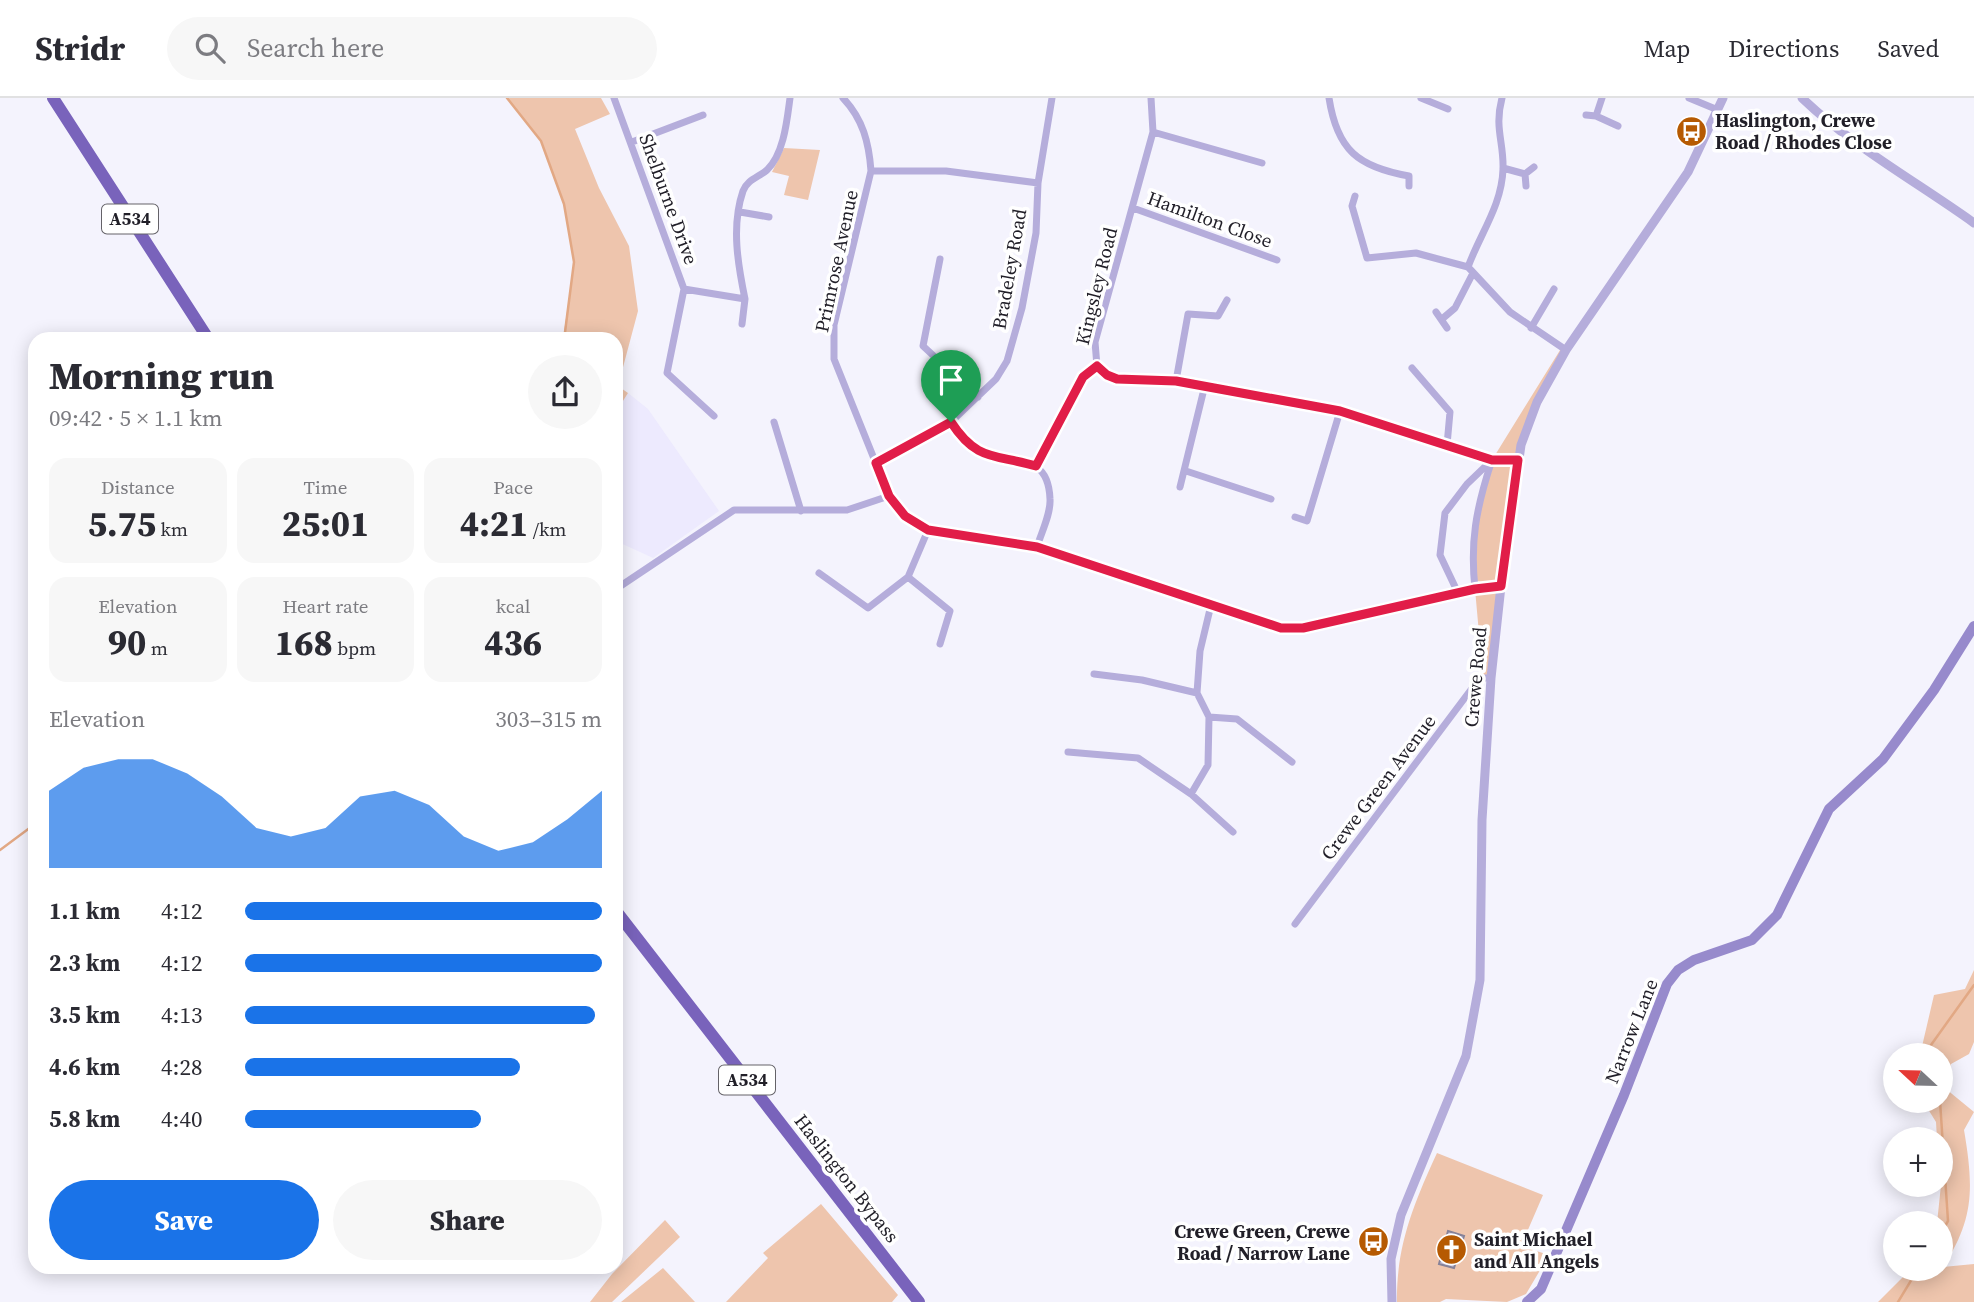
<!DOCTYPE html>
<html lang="en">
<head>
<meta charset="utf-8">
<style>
	:root { --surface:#fff; --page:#f7f7f7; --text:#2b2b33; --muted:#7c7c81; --line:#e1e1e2; --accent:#1a73e8 }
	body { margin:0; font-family:"Source Serif 4",serif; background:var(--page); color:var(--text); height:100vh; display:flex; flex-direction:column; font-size:26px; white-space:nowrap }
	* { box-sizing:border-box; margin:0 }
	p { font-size:23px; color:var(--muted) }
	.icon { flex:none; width:38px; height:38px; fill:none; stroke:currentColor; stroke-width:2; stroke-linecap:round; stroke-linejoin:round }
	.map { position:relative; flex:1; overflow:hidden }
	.details { position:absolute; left:28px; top:234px; width:595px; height:942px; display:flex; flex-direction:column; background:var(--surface); border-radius:21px; box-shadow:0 4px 18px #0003 }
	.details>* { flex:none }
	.needle { width:46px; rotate:292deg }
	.tools { position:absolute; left:1883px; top:945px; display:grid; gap:14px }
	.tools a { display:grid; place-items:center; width:70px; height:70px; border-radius:50%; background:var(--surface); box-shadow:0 4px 18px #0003; font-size:35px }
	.pin { position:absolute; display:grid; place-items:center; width:60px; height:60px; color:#fff; margin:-72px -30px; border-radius:50% 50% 50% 0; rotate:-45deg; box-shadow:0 0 7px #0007 }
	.pin .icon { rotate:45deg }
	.round { display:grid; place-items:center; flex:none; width:74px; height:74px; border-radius:37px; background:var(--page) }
	.summary { display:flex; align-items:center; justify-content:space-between; height:119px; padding:0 21px }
	h1 { font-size:38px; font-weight:800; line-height:52px }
	.figures { display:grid; grid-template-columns:repeat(3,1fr); gap:10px; height:119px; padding:7px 21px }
	.figures div { display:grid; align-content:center; border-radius:18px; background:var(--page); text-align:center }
	.figures b { font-size:35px; font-weight:800 }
	.figures small { font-size:19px; font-weight:400 }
	.figures p { font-size:19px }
	.chart { height:196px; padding:14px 21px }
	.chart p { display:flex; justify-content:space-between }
	.chart svg { width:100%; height:126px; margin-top:7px; fill:var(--accent); opacity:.7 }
	.primary-button { display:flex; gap:14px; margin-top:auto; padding:14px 21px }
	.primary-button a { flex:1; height:80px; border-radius:42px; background:var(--accent); color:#fff; font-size:28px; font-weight:800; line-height:80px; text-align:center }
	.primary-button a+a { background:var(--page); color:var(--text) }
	ul { padding:0 21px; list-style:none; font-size:23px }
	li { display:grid; grid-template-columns:112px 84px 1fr; align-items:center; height:52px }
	li i { height:18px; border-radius:9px; background:var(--accent) }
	header { display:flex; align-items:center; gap:42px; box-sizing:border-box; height:98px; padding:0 35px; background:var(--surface); border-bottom:2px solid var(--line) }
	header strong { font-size:33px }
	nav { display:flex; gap:38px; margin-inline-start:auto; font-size:24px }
	.search { width:490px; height:63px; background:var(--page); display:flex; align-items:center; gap:18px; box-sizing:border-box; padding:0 24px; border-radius:38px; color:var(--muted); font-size:26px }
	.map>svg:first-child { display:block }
	.built { fill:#edeafe }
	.green { fill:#eec5ad }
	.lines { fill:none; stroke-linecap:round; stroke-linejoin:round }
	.stream { stroke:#e2a884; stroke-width:2.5 }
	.building { fill:#c7c3db; stroke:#868298; stroke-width:2 }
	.minor { stroke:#b5addb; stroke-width:7 }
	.tertiary { stroke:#b5addb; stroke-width:9 }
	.secondary { stroke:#978acc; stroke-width:10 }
	.trunk { stroke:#7963bb; stroke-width:12 }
	.route-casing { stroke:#fff; stroke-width:14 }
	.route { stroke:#e11d48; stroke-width:9 }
	.labels { text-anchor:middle; stroke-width:7; stroke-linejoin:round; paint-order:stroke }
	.shield { fill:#fff; stroke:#646268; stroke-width:2 }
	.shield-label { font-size:18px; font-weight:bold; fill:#211f28 }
	.poi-label { font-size:19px; font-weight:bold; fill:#211f28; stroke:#fff; text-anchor:start }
	.street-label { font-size:19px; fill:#211f28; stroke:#fff }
</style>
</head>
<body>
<header>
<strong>Stridr</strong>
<div class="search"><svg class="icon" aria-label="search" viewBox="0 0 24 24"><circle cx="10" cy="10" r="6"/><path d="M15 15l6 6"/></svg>Search here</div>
<nav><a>Map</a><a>Directions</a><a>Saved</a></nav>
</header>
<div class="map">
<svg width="1974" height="1204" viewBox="0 0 1974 1204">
	<rect width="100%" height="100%" fill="#f4f3fd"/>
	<!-- built -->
	<path class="built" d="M 628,295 L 648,311 L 719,413 L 653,460 L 616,443 L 616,314 Z"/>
	<!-- green -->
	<path class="green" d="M 507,0 L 601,0 L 610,16 L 575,31 L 599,90 L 629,148 L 638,213 L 618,288 L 628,295 L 616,314 L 616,242 L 563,241 L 574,164 L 564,106 L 541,43 Z
		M 784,50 L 820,52 L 808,102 L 784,97 L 789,78 L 772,74 Z
		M 1562,249 L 1566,252 L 1521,347 L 1491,580 L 1483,580 L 1475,491 L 1498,488 L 1477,483 L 1474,425 L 1492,362 Z
		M 1974,872 L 1974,944 L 1969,956 L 1951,966 L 1946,991 L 1974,1014 L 1964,1032 C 1974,1091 1974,1121 1943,1169 L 1974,1166 L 1974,1204 L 1878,1204 L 1911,1171 L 1941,1171 L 1941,1125 L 1937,1125 L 1941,1087 L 1941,1041 L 1937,1041 L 1936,1024 L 1923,1003 L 1941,1003 L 1941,957 L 1920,957 L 1934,897 L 1965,891 Z
		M 1437,1055 L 1543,1097 L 1521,1148 L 1549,1157 L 1526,1196 L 1507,1204 L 1446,1201 L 1440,1204 L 1397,1204 C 1396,1148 1414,1105 1437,1055 Z
		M 821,1106 L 898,1197 L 892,1204 L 726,1204 L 768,1160 L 763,1155 Z
		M 665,1122 L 680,1139 L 612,1204 L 590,1204 L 612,1176 Z
		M 663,1170 L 695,1204 L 621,1204 Z"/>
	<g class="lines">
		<!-- stream -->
		<path class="stream" d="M 507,0 L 541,43 L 564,106 L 574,164 L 564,242
			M 0,752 L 35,726
			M 1932,957 L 1931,947 L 1974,887
			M 1940,1003 L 1948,1123 L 1941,1135
			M 1898,1204 L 1918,1171"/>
	</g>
	<!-- building -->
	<path class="building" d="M 1448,1133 L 1464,1138 L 1454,1170 L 1439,1166 Z"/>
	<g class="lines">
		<!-- minor -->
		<path class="minor" d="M 614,0 L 684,191 L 667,275 L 714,318
			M 843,0 C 863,21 869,45 871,73 L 834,227 L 834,261 L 889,398 L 905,418 L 928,432 L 1037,449 L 1291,532 L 1501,488
			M 1329,0 C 1337,52 1358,69 1409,78 L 1409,88
			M 1421,0 L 1448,11
			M 1689,0 L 1718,12
			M 1586,17 L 1596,18 L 1618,28
			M 1596,18 L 1602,0
			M 1153,34 L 1262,65
			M 632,44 L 703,17
			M 1503,70 L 1525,76 L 1526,88
			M 871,73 L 946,73 L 1038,85
			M 1525,76 L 1534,69
			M 1355,98 L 1352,108 L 1367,160 L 1416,155 L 1468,169 L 1510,214 L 1566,252
			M 1133,110 L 1277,162
			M 740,114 L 769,119
			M 940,161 L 923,248 L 978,299
			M 1468,169 C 1480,136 1502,107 1503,71 C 1504,44 1494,30 1502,0
			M 684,191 L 745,201 C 738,167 731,128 743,93 C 747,82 759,79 767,72 C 784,56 787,22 790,0
			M 1436,214 L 1447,230
			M 1442,221 L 1455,210 L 1473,175
			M 742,226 L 745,201
			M 1531,230 L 1554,191
			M 1097,268 L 1117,281 L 1176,283 L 1340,313 L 1492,362 L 1518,362
			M 1412,270 L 1450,314 L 1447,347
			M 1176,283 L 1188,216 L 1218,218 L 1227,202
			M 774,324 L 801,413
			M 951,324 C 957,333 967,347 976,353 C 1007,371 1048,349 1050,401 C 1051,416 1041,435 1037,449
			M 876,365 L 951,324 L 996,281 L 1007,263 L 1022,210 L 1036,135 L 1038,85 L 1052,0
			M 1036,368 L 1083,279 L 1097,268 L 1095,244 L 1153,34 L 1151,0
			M 1186,373 L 1271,401
			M 1180,389 L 1205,287
			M 1295,419 L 1307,423 L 1340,313
			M 819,475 L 868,510 L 908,479 L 928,432
			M 908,479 L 950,513 L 940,546
			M 616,491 L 734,412 L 847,412 L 889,398
			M 1475,491 C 1470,444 1476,411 1491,365
			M 1458,495 L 1440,457 L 1445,415 L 1467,386 L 1492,362
			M 1094,576 L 1142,582 L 1197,595
			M 1209,619 L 1237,621 L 1292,664
			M 1068,654 L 1138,660 L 1191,696 L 1208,667 L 1209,619 L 1197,595 L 1200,553 L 1211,507
			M 1191,696 L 1233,734
			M 1295,826 L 1473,589 L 1483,580 L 1491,580"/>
		<!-- tertiary -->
		<path class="tertiary" d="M 1802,0 C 1853,49 1917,84 1974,125
			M 1392,1204 L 1391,1161 L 1401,1117 L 1466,958 L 1480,882 L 1482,722 L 1491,580 L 1501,488 L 1521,347 L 1537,304 L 1566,252 L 1688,74 L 1723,0"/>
		<!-- secondary -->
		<path class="secondary" d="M 1527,1204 L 1541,1191 L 1624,997 L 1667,886 L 1678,872 L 1694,862 L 1752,842 L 1777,817 L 1829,711 L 1883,661 L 1934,592 L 1974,528"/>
		<!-- trunk -->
		<path class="trunk" d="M 53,0 L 209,242
			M 616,813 L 919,1204"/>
	</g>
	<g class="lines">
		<defs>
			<path id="route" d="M 1097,268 L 1107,277 L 1117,281 L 1176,283 L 1340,313 L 1492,362 L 1518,362 L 1501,488 L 1475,491 L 1303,530 L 1281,530 L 1037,449 L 928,432 L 905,418 L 889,398 L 876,365 L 951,324 C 977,364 995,356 1036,368 L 1083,279 Z"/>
		</defs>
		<!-- route casing -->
		<use href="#route" class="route-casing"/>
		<!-- route -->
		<use href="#route" class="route"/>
	</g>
	<!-- icons -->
	<defs>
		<symbol id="bus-disc" viewBox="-11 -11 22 22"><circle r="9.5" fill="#b65a02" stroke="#fff"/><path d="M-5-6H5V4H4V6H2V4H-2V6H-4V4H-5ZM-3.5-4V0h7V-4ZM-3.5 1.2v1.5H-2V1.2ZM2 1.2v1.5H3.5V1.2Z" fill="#fff"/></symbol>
		<symbol id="church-disc" viewBox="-11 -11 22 22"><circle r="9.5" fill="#b65a02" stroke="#fff"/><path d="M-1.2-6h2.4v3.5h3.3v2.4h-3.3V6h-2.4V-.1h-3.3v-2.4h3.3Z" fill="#fff"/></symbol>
	</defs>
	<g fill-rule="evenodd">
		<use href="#bus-disc" x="1674" y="16" width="35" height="35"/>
		<use href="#bus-disc" x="1356" y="1126" width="35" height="35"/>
		<use href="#church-disc" x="1434" y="1134" width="35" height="35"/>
	</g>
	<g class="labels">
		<!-- shield labels -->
		<g class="shield">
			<rect x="102" y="106.5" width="56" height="29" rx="5"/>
			<rect x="719" y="967.5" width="56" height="29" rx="5"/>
		</g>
		<g class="shield-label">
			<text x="130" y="127">A534</text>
			<text x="747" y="988">A534</text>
		</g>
		<!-- poi labels -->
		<g class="poi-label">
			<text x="1715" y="29">Haslington, Crewe<tspan x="1715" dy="22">Road / Rhodes Close</tspan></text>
			<text x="1350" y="1140" text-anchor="end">Crewe Green, Crewe<tspan x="1350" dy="22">Road / Narrow Lane</tspan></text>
			<text x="1474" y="1148">Saint Michael<tspan x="1474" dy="22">and All Angels</tspan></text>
		</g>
		<!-- street labels -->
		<g class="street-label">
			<text transform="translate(669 101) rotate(70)" y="7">Shelburne Drive</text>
			<text transform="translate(1210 121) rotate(20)" y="7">Hamilton Close</text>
			<text transform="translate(836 163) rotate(-78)" y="7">Primrose Avenue</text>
			<text transform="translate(1009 171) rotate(-80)" y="7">Bradeley Road</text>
			<text transform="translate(1096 188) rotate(-76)" y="7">Kingsley Road</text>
			<text transform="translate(1475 579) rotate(-85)" y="7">Crewe Road</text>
			<text transform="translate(1378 689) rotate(-53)" y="7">Crewe Green Avenue</text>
			<text transform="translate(1631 933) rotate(-68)" y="7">Narrow Lane</text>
			<text transform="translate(847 1080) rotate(52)" y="7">Haslington Bypass</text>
		</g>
	</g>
</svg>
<div class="tools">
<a><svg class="needle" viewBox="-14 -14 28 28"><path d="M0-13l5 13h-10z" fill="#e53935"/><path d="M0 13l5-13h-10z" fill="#7c7c81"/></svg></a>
<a>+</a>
<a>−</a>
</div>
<div class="pin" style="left:951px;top:324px;background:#1e9e55"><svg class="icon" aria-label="arrive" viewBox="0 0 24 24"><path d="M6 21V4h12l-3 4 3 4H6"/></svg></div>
<section class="details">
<div class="summary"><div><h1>Morning run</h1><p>09:42 · 5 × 1.1 km</p></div><a class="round"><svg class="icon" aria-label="share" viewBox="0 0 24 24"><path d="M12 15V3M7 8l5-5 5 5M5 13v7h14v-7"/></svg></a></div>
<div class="figures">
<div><p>Distance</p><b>5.75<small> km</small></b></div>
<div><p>Time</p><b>25:01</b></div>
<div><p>Pace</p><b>4:21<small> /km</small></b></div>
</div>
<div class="figures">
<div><p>Elevation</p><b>90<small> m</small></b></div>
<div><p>Heart rate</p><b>168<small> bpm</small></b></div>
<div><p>kcal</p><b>436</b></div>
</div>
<div class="chart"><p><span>Elevation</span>303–315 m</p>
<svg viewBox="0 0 160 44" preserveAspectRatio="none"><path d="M0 44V17L10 9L20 6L30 6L40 11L50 19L60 30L70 33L80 30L90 19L100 17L110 22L120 33L130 38L140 35L150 27L160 17V44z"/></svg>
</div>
<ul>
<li><b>1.1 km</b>4:12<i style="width:100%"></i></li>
<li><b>2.3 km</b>4:12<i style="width:100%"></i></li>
<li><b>3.5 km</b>4:13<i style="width:98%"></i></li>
<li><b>4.6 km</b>4:28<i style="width:77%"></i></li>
<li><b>5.8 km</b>4:40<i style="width:66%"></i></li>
</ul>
<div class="primary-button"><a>Save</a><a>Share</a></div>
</section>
</div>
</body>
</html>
